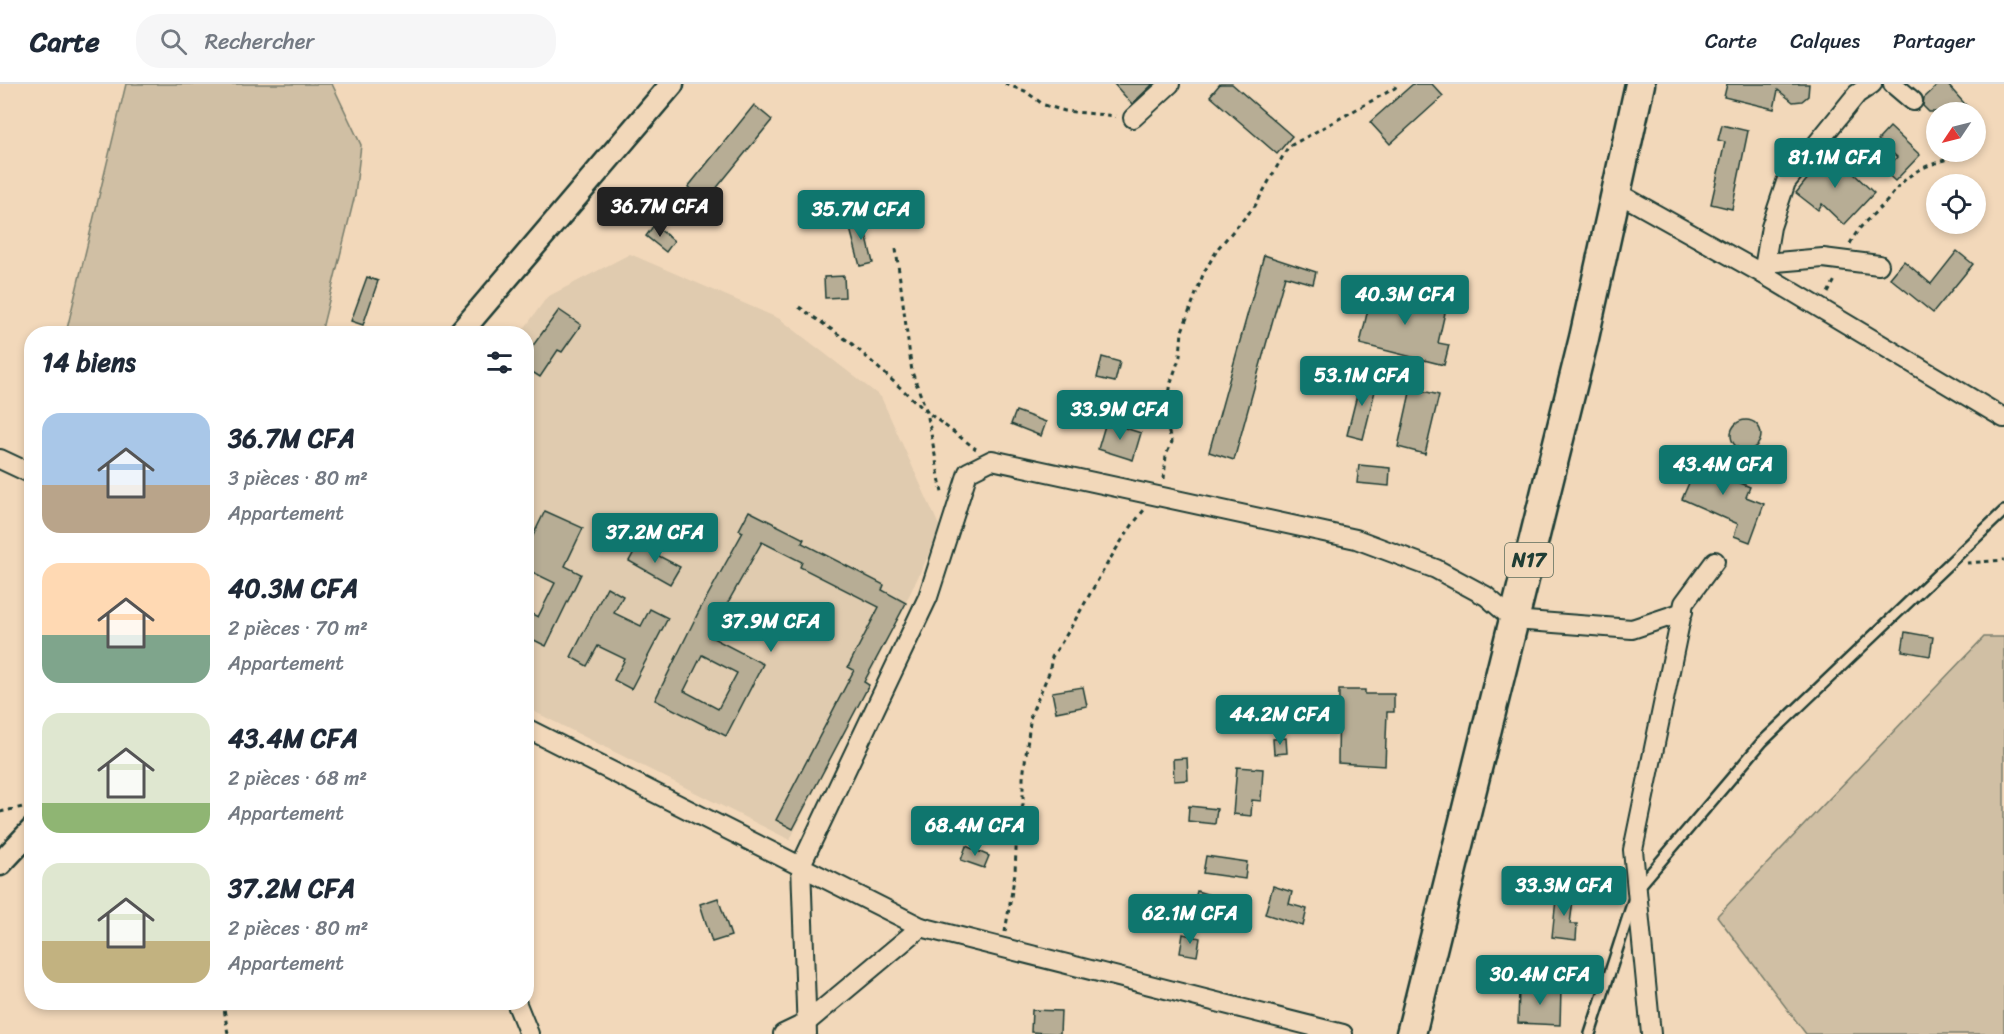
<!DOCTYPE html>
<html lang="fr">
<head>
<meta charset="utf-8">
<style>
  :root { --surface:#fff; --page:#f6f6f7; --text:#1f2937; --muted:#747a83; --line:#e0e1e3; --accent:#0f766e }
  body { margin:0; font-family:Sriracha,sans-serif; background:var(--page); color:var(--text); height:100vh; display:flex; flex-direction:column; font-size:22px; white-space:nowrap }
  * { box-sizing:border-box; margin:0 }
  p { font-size:20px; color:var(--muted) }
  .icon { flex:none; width:33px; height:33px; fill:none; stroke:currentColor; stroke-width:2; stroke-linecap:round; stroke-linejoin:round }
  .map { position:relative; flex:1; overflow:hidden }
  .panel { position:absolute; left:24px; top:242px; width:510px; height:684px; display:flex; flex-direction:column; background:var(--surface); border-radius:24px; box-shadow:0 3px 9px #0003 }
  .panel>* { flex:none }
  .needle { width:39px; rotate:235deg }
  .tools { position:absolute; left:1926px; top:18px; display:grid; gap:12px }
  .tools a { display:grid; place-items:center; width:60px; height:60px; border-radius:50%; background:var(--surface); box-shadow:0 3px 9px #0003; font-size:30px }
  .price { position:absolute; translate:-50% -51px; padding:0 14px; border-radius:6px; background:var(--accent); color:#fff; font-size:20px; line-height:39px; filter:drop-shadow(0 2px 3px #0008) }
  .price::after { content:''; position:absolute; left:50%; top:36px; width:18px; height:14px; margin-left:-9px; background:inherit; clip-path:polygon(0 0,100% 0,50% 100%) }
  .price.selected { background:#222; color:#fff }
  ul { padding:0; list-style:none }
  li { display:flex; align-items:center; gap:18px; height:150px; padding:0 18px }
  li span { display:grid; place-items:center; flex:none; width:168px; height:120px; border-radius:18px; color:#555 }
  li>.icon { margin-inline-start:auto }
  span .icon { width:72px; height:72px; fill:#fffc; stroke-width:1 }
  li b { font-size:26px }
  h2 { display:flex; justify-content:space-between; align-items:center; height:72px; padding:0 18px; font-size:26px }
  header { display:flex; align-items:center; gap:36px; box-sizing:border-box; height:84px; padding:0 30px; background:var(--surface); border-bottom:2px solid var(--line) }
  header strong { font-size:28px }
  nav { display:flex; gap:33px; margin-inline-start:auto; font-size:21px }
  .search { width:420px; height:54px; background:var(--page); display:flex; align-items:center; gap:15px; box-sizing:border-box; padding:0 21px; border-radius:24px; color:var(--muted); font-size:22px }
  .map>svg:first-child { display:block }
</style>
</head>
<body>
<header>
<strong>Carte</strong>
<div class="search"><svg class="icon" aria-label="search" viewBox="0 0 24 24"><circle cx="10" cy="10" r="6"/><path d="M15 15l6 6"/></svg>Rechercher</div>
<nav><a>Carte</a><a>Calques</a><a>Partager</a></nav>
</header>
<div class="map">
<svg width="2004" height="950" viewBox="0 0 2004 950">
  <rect width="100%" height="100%" fill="#f2d8ba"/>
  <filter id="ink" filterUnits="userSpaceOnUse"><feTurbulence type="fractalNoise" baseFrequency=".0167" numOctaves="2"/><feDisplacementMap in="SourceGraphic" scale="12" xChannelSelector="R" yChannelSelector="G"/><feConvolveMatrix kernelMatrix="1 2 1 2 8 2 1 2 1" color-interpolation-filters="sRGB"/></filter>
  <g filter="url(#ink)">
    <!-- built -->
    <path fill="#e0cbaf" d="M630,170l150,65 101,78 60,133 -151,310 -263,-132 -1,-375h-5l26,-36z"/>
    <!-- green -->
    <g fill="#d0bfa4" stroke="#787e6c" stroke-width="1.5">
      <path d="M126,0h206l29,61 -6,50 -34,138h-255z"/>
      <path d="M1984,553h20v397h-198l-89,-118z"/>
    </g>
    <!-- building -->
    <g fill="#b7ad95" stroke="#1f3d34" stroke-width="1.5" fill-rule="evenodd">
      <path d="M1114,0h39l-21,20z"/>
      <path d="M1220,0h12l60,52 -15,18 -67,-58z"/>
      <path d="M1413,0h19l11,12 -53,48 -20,-22z"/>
      <path d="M1727,0h82l-1,12 -6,5 -9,1 -15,-12 -4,19 -50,-12z"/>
      <path d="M1939,0h8l25,28h-43l-6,-6 1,-8z"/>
      <path d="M754,21l18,15 -66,81 -18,-14z"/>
      <path d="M1722,41l26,6 -16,78 -21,-5 14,-62 -7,-2z"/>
      <path d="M1890,43l30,28 -25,26 -11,-10 13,-14 -19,-17z"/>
      <path d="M1830,67l44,42 -30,32 -22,-21 -4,6 -22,-17z"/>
      <path d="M862,133l11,46 -13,3 -12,-45z"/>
      <path d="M654,141l20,16 -8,11 -20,-16z"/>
      <path d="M1957,167l16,13 -40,49 -43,-35 14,-17 27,23z"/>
      <path d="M1264,171l52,17 -3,12 -28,-8 -51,184 -25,-8z"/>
      <path d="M844,192l1,21 -20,1 -1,-21z"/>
      <path d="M367,193l11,4 -15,44 -12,-4z"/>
      <path d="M1373,203l74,17 -9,39 11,2 -5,20 -84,-21z"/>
      <path d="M559,226l22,15 -19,27 -4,-2 -18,27 -14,-9v-13z"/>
      <path d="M1102,273l18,5 -5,20 -18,-4z"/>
      <path d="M1362,291l16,4 -15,60 -16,-4z"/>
      <path d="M1411,304l28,7 -14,59 -27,-7z"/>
      <path d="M1016,327l30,11 -5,14 -30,-12z"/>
      <circle cx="1746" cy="351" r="15"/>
      <path d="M1106,338l35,11 -8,27 -35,-11z"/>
      <path d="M1702,369l27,12 -5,11 26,11 -4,10 18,7 -14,38 -16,-6 4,-12 -56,-25z"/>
      <path d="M1359,381l31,3 -1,18 -32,-3z"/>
      <path d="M545,427l38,17 -18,38 16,8 -35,72 -20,-10v-25l12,6 17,-34 -29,-14v-19z"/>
      <path d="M749,427l55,28 -2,4 82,42 -2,5 24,13 -42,79 5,3 -76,144 -17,-9 78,-150 -6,-3 31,-60 -79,-40 2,-5 -40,-20 -53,94 54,28 -37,72 -71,-36 43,-87 45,-81 -4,-2zM702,571l35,18 -19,36 -34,-18z"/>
      <path d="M638,461l42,22 -10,17 -41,-23z"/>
      <path d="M607,503l16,9 -9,17 27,13 9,-17 18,9 -37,71 -17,-9 11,-21 -27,-13 -11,20 -16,-9z"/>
      <path d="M1905,548l28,5 -3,19 -28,-5z"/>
      <path d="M1083,603l4,19 -31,6 -4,-20z"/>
      <path d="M1339,606h26v4h29v18h-7l-2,54 -47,-3z"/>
      <path d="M1286,654l1,15 -13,1 -1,-15z"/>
      <path d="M1187,674l1,22 -14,1 -1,-22z"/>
      <path d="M1237,683l26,2 -2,32 -9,-1 -1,16 -18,-2z"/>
      <path d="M1189,722l28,3 -2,15 -27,-3z"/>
      <path d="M966,762l23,10 -5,12 -23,-8z"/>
      <path d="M1206,772l41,6 -2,17 -42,-6z"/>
      <path d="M1273,802l19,6 -3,12 18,5 -4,17 -38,-12z"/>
      <path d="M1557,806l17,2 -4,32h7l-1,16 -24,-3z"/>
      <path d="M1197,807l39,12 -5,15 -38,-12z"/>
      <path d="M718,814l13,38 -19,6 -12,-38z"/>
      <path d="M1183,850l17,4 -3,18 -17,-3z"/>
      <path d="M1567,882l17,1 -1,14 -17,-2z"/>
      <path d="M1519,904l42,1 -1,36 -42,-2z"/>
      <path d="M1032,926l29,1 -1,23 -29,-2z"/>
    </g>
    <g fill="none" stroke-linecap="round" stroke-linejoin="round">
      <defs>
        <g id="service">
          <path d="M1638,804l124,-146 242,-231"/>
          <path d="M1590,950l43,-133"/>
        </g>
        <g id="minor">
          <path d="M1893,0l20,17"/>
          <path d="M1133,34l37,-34"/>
          <path d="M1616,108l147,82 241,144"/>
          <path d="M1765,179l58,-5 56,7"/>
          <path d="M1763,190l8,-47 15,-45 71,-88 15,-10"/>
          <path d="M0,375l32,15"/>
          <path d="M526,644l395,199 422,107"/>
          <path d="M516,918l13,32"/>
          <path d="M783,950l23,-11 115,-96"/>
          <path d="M807,950l-6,-169 127,-268 40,-125 24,-12 364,79 80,30 50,27 28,24 118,9 51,-17"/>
          <path d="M1651,950l-18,-184 51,-247 31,-42"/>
        </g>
        <g id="tertiary">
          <path d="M460,249l212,-249"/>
          <path d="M0,780l32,-34"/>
        </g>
        <path id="primary" d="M1411,950l173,-696 56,-254"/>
      </defs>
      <!-- service casing -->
      <use href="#service" stroke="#1f3d34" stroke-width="14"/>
      <!-- minor casing -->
      <use href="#minor" stroke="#1f3d34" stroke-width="22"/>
      <!-- tertiary casing -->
      <use href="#tertiary" stroke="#1f3d34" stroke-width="27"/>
      <!-- primary casing -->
      <use href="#primary" stroke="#1f3d34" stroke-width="33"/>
      <!-- path -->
      <g stroke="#1f3d34" stroke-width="3" stroke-dasharray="4.5 4.5" stroke-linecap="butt">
        <path d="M1005,0l20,7 19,14 21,6 51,5"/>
        <path d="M1850,160c10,-21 22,-27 37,-43 10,-12 16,-22 30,-30 14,-8 28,-9 43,-19"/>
        <path d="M896,165l16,123 15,40 49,37"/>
        <path d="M1828,209l8,-15"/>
        <path d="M799,223l52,36 76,69 15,81"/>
        <path d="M1164,395l2,-24 6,-13 -5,-15v-19l4,-26 9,-26 2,-25 22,-59 15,-25 36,-41 33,-59 107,-59 2,-4"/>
        <path d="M1967,479l37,-3"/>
        <path d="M0,728l32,-7"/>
        <path d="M1005,848l10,-59 2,-46 6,-23v-26l8,-64 18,-41 3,-16c33,-48 55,-102 92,-147"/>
        <path d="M223,918l5,32"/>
      </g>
      <!-- service -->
      <use href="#service" stroke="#f2d8ba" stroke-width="9"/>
      <!-- minor -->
      <use href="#minor" stroke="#f2d8ba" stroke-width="18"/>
      <!-- tertiary -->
      <use href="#tertiary" stroke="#f2d8ba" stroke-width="22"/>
      <!-- primary -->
      <use href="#primary" stroke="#f2d8ba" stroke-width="28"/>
    </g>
  </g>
  <g text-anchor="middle" stroke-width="6" stroke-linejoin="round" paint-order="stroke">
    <!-- shield labels -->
    <rect fill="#f2d8ba" stroke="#5e6c5c" stroke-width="1.5" x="1505" y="459" width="48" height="34" rx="4.5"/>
    <g font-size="20" font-weight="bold" fill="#1f3d34">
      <text x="1529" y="483">N17</text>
    </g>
  </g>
</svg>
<div class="tools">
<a><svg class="needle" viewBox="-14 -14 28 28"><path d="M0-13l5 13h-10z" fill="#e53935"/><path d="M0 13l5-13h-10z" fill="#747a83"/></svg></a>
<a><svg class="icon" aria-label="locate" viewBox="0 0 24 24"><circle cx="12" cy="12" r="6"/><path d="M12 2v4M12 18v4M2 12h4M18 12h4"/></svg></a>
</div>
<b class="price" style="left:1835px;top:105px">81.1M CFA</b>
<b class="price selected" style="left:660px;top:154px">36.7M CFA</b>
<b class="price" style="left:861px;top:157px">35.7M CFA</b>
<b class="price" style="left:1405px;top:242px">40.3M CFA</b>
<b class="price" style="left:1362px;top:323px">53.1M CFA</b>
<b class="price" style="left:1120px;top:357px">33.9M CFA</b>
<b class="price" style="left:1723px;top:412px">43.4M CFA</b>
<b class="price" style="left:655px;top:480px">37.2M CFA</b>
<b class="price" style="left:771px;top:569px">37.9M CFA</b>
<b class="price" style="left:1280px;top:662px">44.2M CFA</b>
<b class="price" style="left:975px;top:773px">68.4M CFA</b>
<b class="price" style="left:1564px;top:833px">33.3M CFA</b>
<b class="price" style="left:1190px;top:861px">62.1M CFA</b>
<b class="price" style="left:1540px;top:922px">30.4M CFA</b>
<section class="panel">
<h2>14 biens<svg class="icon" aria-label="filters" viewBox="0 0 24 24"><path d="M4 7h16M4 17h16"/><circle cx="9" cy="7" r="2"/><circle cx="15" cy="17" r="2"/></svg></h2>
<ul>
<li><span style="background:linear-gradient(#a9c7e8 60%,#b9a48a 0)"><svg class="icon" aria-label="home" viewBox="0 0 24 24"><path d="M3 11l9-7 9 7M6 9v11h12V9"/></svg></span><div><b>36.7M CFA</b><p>3 pièces · 80 m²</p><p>Appartement</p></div></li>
<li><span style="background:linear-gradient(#ffd9b3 60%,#7fa58c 0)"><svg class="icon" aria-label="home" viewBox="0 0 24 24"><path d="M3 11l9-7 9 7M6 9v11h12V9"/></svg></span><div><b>40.3M CFA</b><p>2 pièces · 70 m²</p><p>Appartement</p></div></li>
<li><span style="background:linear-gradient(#dfe7d0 75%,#8fb573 0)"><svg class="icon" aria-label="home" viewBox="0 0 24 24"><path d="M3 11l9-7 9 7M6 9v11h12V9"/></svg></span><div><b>43.4M CFA</b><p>2 pièces · 68 m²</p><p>Appartement</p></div></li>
<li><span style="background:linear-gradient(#dfe7d0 65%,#c2b280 0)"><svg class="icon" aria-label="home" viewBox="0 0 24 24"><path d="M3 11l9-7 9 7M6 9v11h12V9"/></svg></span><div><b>37.2M CFA</b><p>2 pièces · 80 m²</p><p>Appartement</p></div></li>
</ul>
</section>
</div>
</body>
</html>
